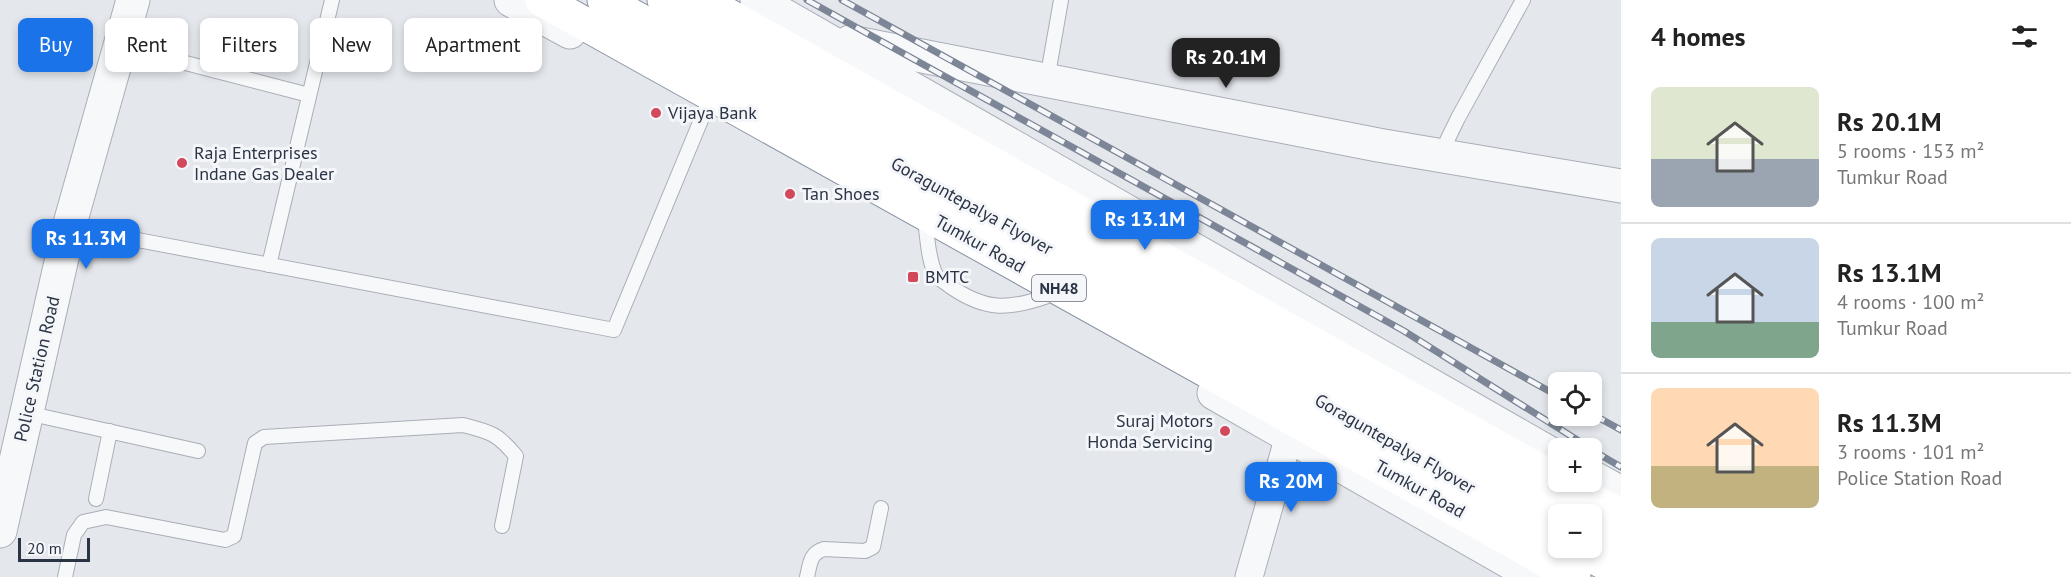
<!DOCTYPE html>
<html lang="en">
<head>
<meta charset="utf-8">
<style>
  :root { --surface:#fff; --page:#f2f2f2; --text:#222; --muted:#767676; --line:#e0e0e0; --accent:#1a73e8 }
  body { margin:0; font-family:"PT Sans",sans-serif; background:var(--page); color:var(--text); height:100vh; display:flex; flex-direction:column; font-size:22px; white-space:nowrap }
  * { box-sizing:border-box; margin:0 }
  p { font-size:20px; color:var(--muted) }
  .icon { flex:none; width:33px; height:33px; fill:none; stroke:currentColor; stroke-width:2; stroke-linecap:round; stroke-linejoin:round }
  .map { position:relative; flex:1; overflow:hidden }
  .sheet { display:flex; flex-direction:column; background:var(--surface); width:450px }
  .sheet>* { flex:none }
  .hud { position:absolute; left:18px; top:18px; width:570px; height:54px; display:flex; gap:12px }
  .controls { position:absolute; left:1548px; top:372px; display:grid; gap:12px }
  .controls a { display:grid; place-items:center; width:54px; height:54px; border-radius:9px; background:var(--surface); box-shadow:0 3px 9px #0003; font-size:30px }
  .scale { position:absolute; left:18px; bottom:15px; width:72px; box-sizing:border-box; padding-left:6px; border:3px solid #2b3445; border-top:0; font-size:16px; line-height:21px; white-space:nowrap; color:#2b3445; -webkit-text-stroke:4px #f4f6f9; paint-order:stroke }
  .price { position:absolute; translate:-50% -51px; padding:0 14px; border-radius:12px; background:var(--accent); color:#fff; font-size:20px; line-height:39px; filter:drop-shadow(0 2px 3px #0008) }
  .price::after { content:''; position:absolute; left:50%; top:36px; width:18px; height:14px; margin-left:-9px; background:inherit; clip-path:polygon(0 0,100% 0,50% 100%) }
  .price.selected { background:#222; color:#fff }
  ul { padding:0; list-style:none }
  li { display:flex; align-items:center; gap:18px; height:150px; padding:0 30px }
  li+li { border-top:2px solid var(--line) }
  li span { display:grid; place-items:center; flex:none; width:168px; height:120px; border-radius:9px; color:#555 }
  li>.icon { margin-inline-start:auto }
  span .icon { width:72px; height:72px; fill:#fffc; stroke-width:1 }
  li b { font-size:26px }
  h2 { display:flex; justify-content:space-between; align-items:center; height:72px; padding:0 30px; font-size:26px }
  .chip { padding:0 21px; border-radius:9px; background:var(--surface); box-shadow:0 3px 9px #0003; font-size:21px; line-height:54px }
  .chip.selected { background:var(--accent); color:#fff }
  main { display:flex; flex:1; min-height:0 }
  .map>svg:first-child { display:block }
</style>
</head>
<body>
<main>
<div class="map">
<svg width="1621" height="577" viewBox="0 0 1621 577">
  <rect width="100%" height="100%" fill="#e4e7ec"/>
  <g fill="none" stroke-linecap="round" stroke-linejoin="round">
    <defs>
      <g id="service">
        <path d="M120,46l189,49"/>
        <path d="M1047,80l14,-80"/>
        <path d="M1440,155l18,-37 65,-118"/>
        <path d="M69,227l545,103 92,-222"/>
        <path d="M926,229c2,15 3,33 10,46 3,5 11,8 15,12 34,23 56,23 94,10"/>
        <path d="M269,265l63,-265"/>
        <path d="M27,413l171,38"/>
        <path d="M96,499l14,-68"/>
        <path d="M65,577l9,-42 9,-13 23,-5 119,23 9,-4 21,-93 9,-6 199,-12c28,7 35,9 53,31l-14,70"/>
        <path d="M807,577c3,-13 3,-24 17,-28l41,2 8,-4 8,-39"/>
      </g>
      <path id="minor" d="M1249,577l40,-141"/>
      <g id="tertiary">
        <path d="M511,0l59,32"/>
        <path d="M757,0l801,458"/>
        <path d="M850,42l528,103 243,41"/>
        <path d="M1214,393l322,184"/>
        <path d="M1592,477l29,16"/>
        <path d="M0,531l69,-304 64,-227"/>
      </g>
      <g id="trunk">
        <path d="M542,0l970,541 62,36"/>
        <path d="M701,0l857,481"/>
        <path d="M1560,482l61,34"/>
      </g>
      <g id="motorway">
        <path d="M604,0l954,537"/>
        <path d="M664,0l911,514"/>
        <path d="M1592,524l29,17"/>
        <path d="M1577,548l44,24"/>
      </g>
    </defs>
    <!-- service casing -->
    <use href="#service" stroke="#a9aeb7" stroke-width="16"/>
    <!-- minor casing -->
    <use href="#minor" stroke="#a9aeb7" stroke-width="29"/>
    <!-- tertiary casing -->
    <use href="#tertiary" stroke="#a9aeb7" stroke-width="35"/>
    <!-- trunk casing -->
    <use href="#trunk" stroke="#8b94a3" stroke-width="35"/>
    <!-- motorway casing -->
    <use href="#motorway" stroke="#8b94a3" stroke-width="35"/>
    <!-- service -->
    <use href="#service" stroke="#f7f8fa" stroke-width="14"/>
    <!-- minor -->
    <use href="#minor" stroke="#f7f8fa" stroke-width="27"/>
    <!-- tertiary -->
    <use href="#tertiary" stroke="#f7f8fa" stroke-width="33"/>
    <!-- trunk -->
    <use href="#trunk" stroke="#fff" stroke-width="33"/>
    <!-- motorway -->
    <use href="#motorway" stroke="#fff" stroke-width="33"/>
    <defs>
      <g id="rail">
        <path d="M807,0l597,331 186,117"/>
        <path d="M842,0l716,396"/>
        <path d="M1592,414l29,16"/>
        <path d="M1592,450l29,17"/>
      </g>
    </defs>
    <!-- rail casing -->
    <use href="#rail" stroke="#7d8696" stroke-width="7"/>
    <!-- rail -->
    <use href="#rail" stroke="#f4f6f9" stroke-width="4.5" stroke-dasharray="14" stroke-linecap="butt"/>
  </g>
  <!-- markers -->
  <g fill="#d1495b" stroke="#f4f6f9" stroke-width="2">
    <circle cx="656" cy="113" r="6"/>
    <circle cx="182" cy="163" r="6"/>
    <circle cx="790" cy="194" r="6"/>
    <rect x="907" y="271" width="12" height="12" rx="3"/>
    <circle cx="1225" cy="431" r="6"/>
  </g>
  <g text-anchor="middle" stroke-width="6" stroke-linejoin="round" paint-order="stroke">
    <!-- shield labels -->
    <rect fill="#f4f6f9" stroke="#676e7b" stroke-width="1.5" x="1032" y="275" width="54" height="26" rx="4.5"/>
    <g font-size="16" font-weight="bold" fill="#2b3445">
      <text x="1059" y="294">NH48</text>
    </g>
    <!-- poi labels -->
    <g font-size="18" fill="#2b3445" stroke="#f4f6f9" text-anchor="start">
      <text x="668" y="119">Vijaya Bank</text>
      <text x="194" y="159">Raja Enterprises<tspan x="194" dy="21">Indane Gas Dealer</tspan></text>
      <text x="802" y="200">Tan Shoes</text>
      <text x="925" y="283">BMTC</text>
      <text x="1213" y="427" text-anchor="end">Suraj Motors<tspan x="1213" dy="21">Honda Servicing</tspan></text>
    </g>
    <!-- street labels -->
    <g font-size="18" fill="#2b3445" stroke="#f4f6f9">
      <text transform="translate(972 206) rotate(29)" y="6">Goraguntepalya Flyover</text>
      <text transform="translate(980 244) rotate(29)" y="6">Tumkur Road</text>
      <text transform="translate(37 369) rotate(-77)" y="6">Police Station Road</text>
      <text transform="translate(1395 444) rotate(30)" y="6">Goraguntepalya Flyover</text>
      <text transform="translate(1420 489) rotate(29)" y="6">Tumkur Road</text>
    </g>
  </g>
</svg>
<div class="controls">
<a><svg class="icon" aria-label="locate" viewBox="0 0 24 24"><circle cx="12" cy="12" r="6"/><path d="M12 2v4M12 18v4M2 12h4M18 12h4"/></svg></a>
<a>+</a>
<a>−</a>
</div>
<div class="scale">20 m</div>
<b class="price selected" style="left:1226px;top:89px">Rs 20.1M</b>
<b class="price" style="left:1145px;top:251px">Rs 13.1M</b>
<b class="price" style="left:86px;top:270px">Rs 11.3M</b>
<b class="price" style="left:1291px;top:513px">Rs 20M</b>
<div class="hud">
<a class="chip selected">Buy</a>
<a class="chip">Rent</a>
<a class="chip">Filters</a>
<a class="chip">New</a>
<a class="chip">Apartment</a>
</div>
</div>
<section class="sheet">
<h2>4 homes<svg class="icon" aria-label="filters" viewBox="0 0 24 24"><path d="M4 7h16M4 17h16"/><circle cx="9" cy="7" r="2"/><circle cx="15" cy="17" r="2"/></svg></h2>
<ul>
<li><span style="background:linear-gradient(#dfe7d0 60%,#9aa5b1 0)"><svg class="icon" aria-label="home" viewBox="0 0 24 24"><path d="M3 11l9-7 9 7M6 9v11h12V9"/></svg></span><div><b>Rs 20.1M</b><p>5 rooms · 153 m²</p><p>Tumkur Road</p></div></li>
<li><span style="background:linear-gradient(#c9d6e8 70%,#7fa58c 0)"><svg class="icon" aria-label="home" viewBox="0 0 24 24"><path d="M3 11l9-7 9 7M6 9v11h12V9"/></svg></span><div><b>Rs 13.1M</b><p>4 rooms · 100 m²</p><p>Tumkur Road</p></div></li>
<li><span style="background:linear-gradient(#ffd9b3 65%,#c2b280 0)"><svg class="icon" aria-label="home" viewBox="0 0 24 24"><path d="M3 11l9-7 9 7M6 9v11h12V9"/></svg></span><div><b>Rs 11.3M</b><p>3 rooms · 101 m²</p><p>Police Station Road</p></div></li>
</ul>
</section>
</main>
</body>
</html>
